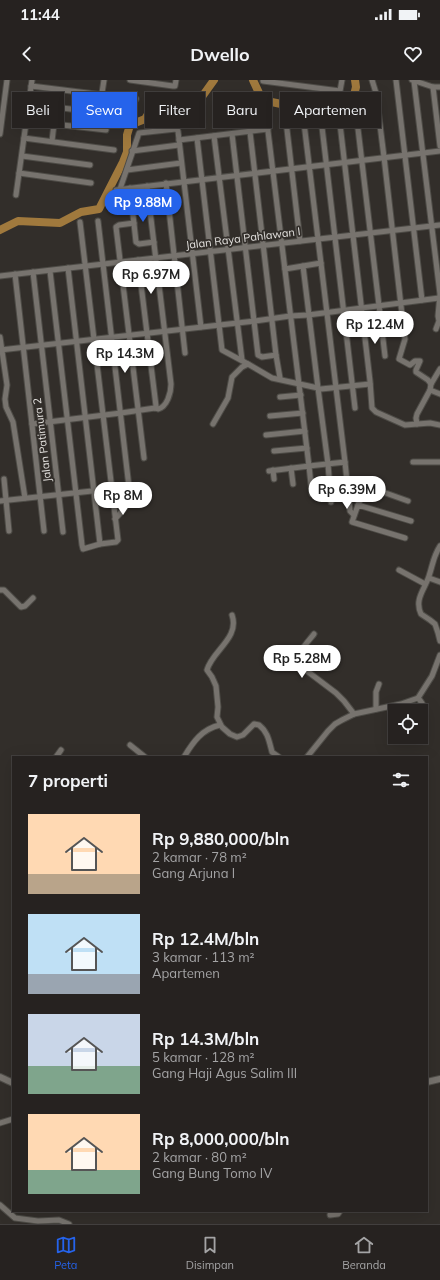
<!DOCTYPE html>
<html lang="id">
<head>
<meta charset="utf-8">
<style>
  :root { --surface:#262220; --page:#2e2a29; --text:#f1f3f6; --muted:#a4a4a5; --line:#423f3e; --accent:#2563eb }
  body { margin:0; font-family:Mulish,sans-serif; background:var(--page); color:var(--text); height:100vh; display:flex; flex-direction:column; font-size:15px; white-space:nowrap }
  * { box-sizing:border-box; margin:0 }
  p { font-size:13px; color:var(--muted) }
  .icon { flex:none; width:22px; height:22px; fill:none; stroke:currentColor; stroke-width:2; stroke-linecap:round; stroke-linejoin:round }
  .map { position:relative; flex:1; overflow:hidden }
  .details { position:absolute; left:12px; top:676px; width:416px; height:456px; display:flex; flex-direction:column; background:var(--surface); border-radius:0px; box-shadow:0 4px 16px #0002,0 0 0 1px var(--line) }
  .details>* { flex:none }
  .guide { position:absolute; left:12px; top:12px; width:416px; height:36px; display:flex; gap:8px }
  .buttons { position:absolute; left:388px; top:624px; display:grid; gap:8px }
  .buttons a { display:grid; place-items:center; width:40px; height:40px; border-radius:0px; background:var(--surface); box-shadow:0 4px 16px #0002,0 0 0 1px var(--line); font-size:20px }
  .price { position:absolute; translate:-50% -34px; padding:0 9px; border-radius:14px; background:#fff; color:#222; font-size:13px; line-height:26px; filter:drop-shadow(0 1px 2px #0008) }
  .price::after { content:''; position:absolute; left:50%; top:24px; width:12px; height:9px; margin-left:-6px; background:inherit; clip-path:polygon(0 0,100% 0,50% 100%) }
  .price.active { background:var(--accent); color:#fff }
  ul { padding:0; list-style:none }
  li { display:flex; align-items:center; gap:12px; height:100px; padding:0 16px }
  li span { display:grid; place-items:center; flex:none; width:112px; height:80px; border-radius:0px; color:#555 }
  li>.icon { margin-inline-start:auto }
  span .icon { width:48px; height:48px; fill:#fffc; stroke-width:1 }
  li b { font-size:17px }
  h2 { display:flex; justify-content:space-between; align-items:center; height:48px; padding:0 16px; font-size:17px }
  .pill { padding:0 14px; border-radius:0px; background:var(--surface); box-shadow:0 4px 16px #0002,0 0 0 1px var(--line); font-size:14px; line-height:36px }
  .pill.active { background:var(--accent); color:#fff }
  .status { display:flex; justify-content:space-between; align-items:center; height:28px; padding:0 20px; background:var(--surface); direction:ltr }
  .status svg { height:11px; fill:currentColor }
  header { display:flex; justify-content:space-between; align-items:center; height:52px; padding:0 16px; background:var(--surface); font-size:18px; font-weight:700 }
  .tabs { display:flex; justify-content:space-around; align-items:center; height:56px; border-top:1px solid var(--line); background:var(--surface); font-size:11px; color:var(--muted) }
  .tabs a { display:grid; justify-items:center; gap:2px }
  .tabs .active { color:var(--accent) }
  .map>svg:first-child { display:block }
</style>
</head>
<body>
<div class="status"><b>11:44</b><svg viewBox="0 0 49 12"><path d="M0 12V9h3v3zM5 12V6h3v6zM10 12V3h3v9zM15 12V0h3v12zM26 1h20v11H26zM47 4h2v5h-2z"/></svg></div>
<header><svg class="icon" aria-label="back" viewBox="0 0 24 24"><path d="M15 5l-7 7 7 7"/></svg>Dwello<svg class="icon" aria-label="heart" viewBox="0 0 24 24"><path d="M12 20l-8-8c-3-5 5-10 8-4 3-6 11-1 8 4z"/></svg></header>
<div class="map">
<svg width="440" height="1144" viewBox="0 0 440 1144">
  <rect width="100%" height="100%" fill="#322e2a"/>
  <g fill="none" stroke-linecap="round" stroke-linejoin="round">
    <!-- river -->
    <g stroke="#a0793d" stroke-width="8">
      <path d="M253,0l6,13 8,8 14,3 12,6h17l25,4 5,-2 5,-10 9,-7 2,-8 -1,-7"/>
      <path d="M0,150l18,-9 42,2 21,-11 18,-3 24,-47 4,-10v-17l3,-10 15,-6 3,-5 7,-3 11,1 26,-6 7,-5 15,-21"/>
    </g>
    <defs>
      <g id="minor">
        <path d="M130,0l43,6h2l1,-6"/>
        <path d="M372,0l4,13 8,64 20,175 1,7 -6,20 11,6 5,-4h5l-4,9v2l12,8 3,4 -1,6 -13,24 -1,4 1,6"/>
        <path d="M396,0l26,220"/>
        <path d="M412,0l21,7h7"/>
        <path d="M263,1l77,10 2,-11"/>
        <path d="M414,1l26,213 -2,22 1,5 -3,8"/>
        <path d="M31,6l105,13"/>
        <path d="M433,7l7,59"/>
        <path d="M28,24l85,10"/>
        <path d="M99,32l5,-32"/>
        <path d="M356,32l29,244"/>
        <path d="M266,35l43,351 36,-4 5,49 4,4"/>
        <path d="M286,41l14,120"/>
        <path d="M304,43l41,339"/>
        <path d="M54,44l52,6"/>
        <path d="M340,44l30,257 2,27 4,4 29,13 25,-2 10,2"/>
        <path d="M322,47l33,281"/>
        <path d="M250,52l26,223 4,23"/>
        <path d="M0,54l7,-54"/>
        <path d="M232,54l26,221 4,2 14,-2"/>
        <path d="M214,56l28,224"/>
        <path d="M24,58l90,12"/>
        <path d="M197,58l25,212 26,14"/>
        <path d="M179,60l89,-11"/>
        <path d="M52,61l4,-34"/>
        <path d="M132,71l47,-6"/>
        <path d="M22,76l68,9"/>
        <path d="M127,90l54,-7"/>
        <path d="M19,93l72,10"/>
        <path d="M166,103l19,170"/>
        <path d="M130,108l6,54 3,2 15,-2"/>
        <path d="M120,109l19,-56 37,-4 2,2 23,196"/>
        <path d="M116,110l324,-39"/>
        <path d="M16,115l16,-115"/>
        <path d="M116,128l16,-2"/>
        <path d="M134,143l-15,2 -3,2 28,231"/>
        <path d="M138,180l18,146 -1,2"/>
        <path d="M303,186l15,122 3,1 49,-5"/>
        <path d="M68,188l32,276"/>
        <path d="M285,189l36,-6"/>
        <path d="M50,191l32,274 1,4 17,-5 16,-2 2,-2 -38,-318"/>
        <path d="M33,192l30,260"/>
        <path d="M15,194l29,257"/>
        <path d="M0,196l440,-51"/>
        <path d="M0,257l7,48 -2,14 1,8 7,15 12,76"/>
        <path d="M0,270l255,-29 35,-5 18,-1 131,-17"/>
        <path d="M431,304l9,-15"/>
        <path d="M430,310l10,4"/>
        <path d="M280,317l21,-2"/>
        <path d="M270,336l33,-3"/>
        <path d="M32,344l89,-11 34,-5 3,1c9,-2 13,-16 13,-25l-24,-198"/>
        <path d="M213,344l15,-26 4,-21 10,-10 6,-3 24,14 46,10 10,76 3,38"/>
        <path d="M266,355l39,-4"/>
        <path d="M274,371l33,-3"/>
        <path d="M413,382h27"/>
        <path d="M291,388l2,16"/>
        <path d="M273,390l1,9"/>
        <path d="M269,391l40,-5 3,28"/>
        <path d="M4,399l5,52"/>
        <path d="M347,399l19,7 -8,19"/>
        <path d="M366,406l42,15"/>
        <path d="M0,421l129,-14 -31,-266"/>
        <path d="M115,439l9,-10 6,-13 8,-6"/>
        <path d="M405,458l-53,-16 6,-17 53,16"/>
        <path d="M440,466c-7,11 -7,18 -11,30 -4,13 -15,23 -8,38l9,6 5,4 3,9 2,8"/>
        <path d="M399,490l26,14"/>
        <path d="M429,498l11,4"/>
        <path d="M0,510h4l17,17 4,-1 8,-8"/>
        <path d="M232,535c8,23 -20,36 -25,55l5,7 4,9 2,21 -1,10 5,10 8,7 7,3 6,-2 11,-11 5,1c9,7 10,16 13,27l7,5"/>
        <path d="M314,554c-7,9 -18,19 -15,31l37,28 8,8 10,13"/>
        <path d="M418,618c7,7 8,15 6,24"/>
        <path d="M376,629v-17l3,-8"/>
        <path d="M130,665l15,12"/>
        <path d="M56,677l5,-7"/>
        <path d="M184,677c9,-15 18,-28 36,-32"/>
        <path d="M307,677l21,-26 7,-7 7,-4 12,-6 47,-10 17,-6 14,-22 8,-21"/>
        <path d="M0,1043l13,-4"/>
        <path d="M0,1125l15,13 23,3 21,-1 10,4"/>
        <path d="M330,1135l8,-1 2,-3"/>
      </g>
      <g id="tertiary">
        <path d="M0,997l13,6"/>
        <path d="M427,1002l13,-3"/>
      </g>
    </defs>
    <!-- minor casing -->
    <use href="#minor" stroke="#4e4c47" stroke-width="7"/>
    <!-- tertiary casing -->
    <use href="#tertiary" stroke="#4e4c47" stroke-width="8"/>
    <!-- minor -->
    <use href="#minor" stroke="#77736e" stroke-width="5"/>
    <!-- tertiary -->
    <use href="#tertiary" stroke="#77736e" stroke-width="6"/>
  </g>
  <g text-anchor="middle" stroke-width="3.5" stroke-linejoin="round" paint-order="stroke">
    <!-- street labels -->
    <g font-size="11" fill="#e3e1de" stroke="#322e2a">
      <text transform="translate(243 158) rotate(-7)" y="4">Jalan Raya Pahlawan I</text>
      <text transform="translate(42 360) rotate(-97)" y="4">Jalan Patimura 2</text>
    </g>
  </g>
</svg>
<div class="buttons">
<a><svg class="icon" aria-label="locate" viewBox="0 0 24 24"><circle cx="12" cy="12" r="6"/><path d="M12 2v4M12 18v4M2 12h4M18 12h4"/></svg></a>
</div>
<b class="price active" style="left:143px;top:143px">Rp 9.88M</b>
<b class="price" style="left:151px;top:215px">Rp 6.97M</b>
<b class="price" style="left:375px;top:265px">Rp 12.4M</b>
<b class="price" style="left:125px;top:294px">Rp 14.3M</b>
<b class="price" style="left:347px;top:430px">Rp 6.39M</b>
<b class="price" style="left:123px;top:436px">Rp 8M</b>
<b class="price" style="left:302px;top:599px">Rp 5.28M</b>
<div class="guide">
<a class="pill">Beli</a>
<a class="pill active">Sewa</a>
<a class="pill">Filter</a>
<a class="pill">Baru</a>
<a class="pill">Apartemen</a>
</div>
<section class="details">
<h2>7 properti<svg class="icon" aria-label="filters" viewBox="0 0 24 24"><path d="M4 7h16M4 17h16"/><circle cx="9" cy="7" r="2"/><circle cx="15" cy="17" r="2"/></svg></h2>
<ul>
<li><span style="background:linear-gradient(#ffd9b3 75%,#b9a48a 0)"><svg class="icon" aria-label="home" viewBox="0 0 24 24"><path d="M3 11l9-7 9 7M6 9v11h12V9"/></svg></span><div><b>Rp 9,880,000/bln</b><p>2 kamar · 78 m²</p><p>Gang Arjuna I</p></div></li>
<li><span style="background:linear-gradient(#bfe0f5 75%,#9aa5b1 0)"><svg class="icon" aria-label="home" viewBox="0 0 24 24"><path d="M3 11l9-7 9 7M6 9v11h12V9"/></svg></span><div><b>Rp 12.4M/bln</b><p>3 kamar · 113 m²</p><p>Apartemen</p></div></li>
<li><span style="background:linear-gradient(#c9d6e8 65%,#7fa58c 0)"><svg class="icon" aria-label="home" viewBox="0 0 24 24"><path d="M3 11l9-7 9 7M6 9v11h12V9"/></svg></span><div><b>Rp 14.3M/bln</b><p>5 kamar · 128 m²</p><p>Gang Haji Agus Salim III</p></div></li>
<li><span style="background:linear-gradient(#ffd9b3 70%,#7fa58c 0)"><svg class="icon" aria-label="home" viewBox="0 0 24 24"><path d="M3 11l9-7 9 7M6 9v11h12V9"/></svg></span><div><b>Rp 8,000,000/bln</b><p>2 kamar · 80 m²</p><p>Gang Bung Tomo IV</p></div></li>
</ul>
</section>
</div>
<nav class="tabs">
<a class="active"><svg class="icon" aria-label="map" viewBox="0 0 24 24"><path d="M3 6l6-2 6 2 6-2v14l-6 2-6-2-6 2zM9 4v14M15 6v14"/></svg>Peta</a>
<a><svg class="icon" aria-label="saved" viewBox="0 0 24 24"><path d="M7 4h10v16l-5-4-5 4z"/></svg>Disimpan</a>
<a><svg class="icon" aria-label="home" viewBox="0 0 24 24"><path d="M3 11l9-7 9 7M6 9v11h12V9"/></svg>Beranda</a>
</nav>
</body>
</html>
